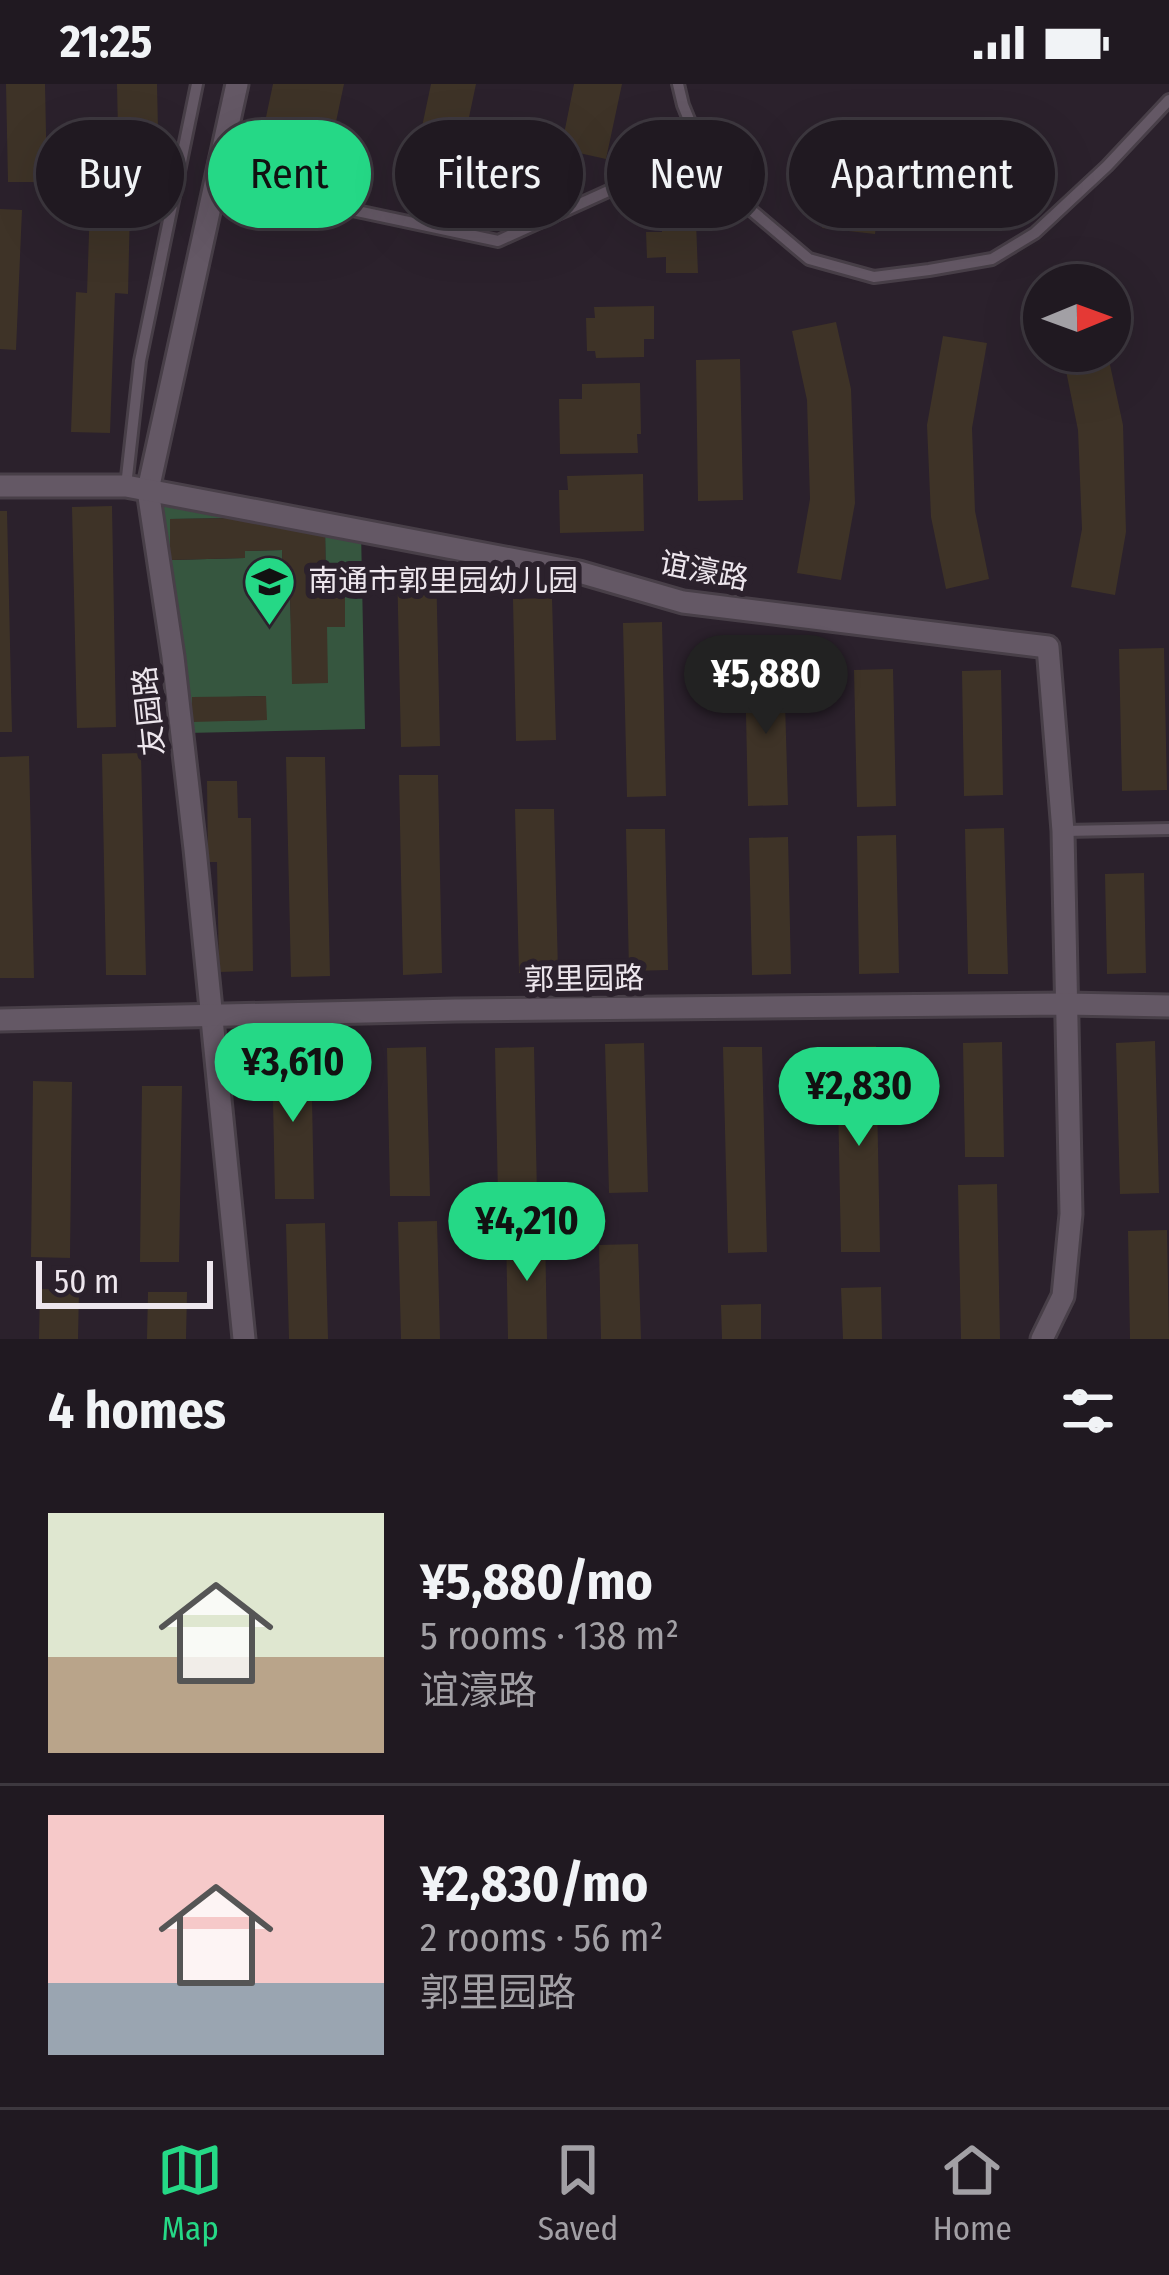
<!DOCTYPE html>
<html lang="en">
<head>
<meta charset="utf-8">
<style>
  :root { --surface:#201921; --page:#2d262e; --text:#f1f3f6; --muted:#a2a0a5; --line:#3d383f; --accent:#25d886 }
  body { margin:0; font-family:"Fira Sans Condensed","Noto Sans SC",sans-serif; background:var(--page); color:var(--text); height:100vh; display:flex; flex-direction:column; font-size:45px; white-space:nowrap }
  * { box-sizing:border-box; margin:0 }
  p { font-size:39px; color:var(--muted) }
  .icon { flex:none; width:66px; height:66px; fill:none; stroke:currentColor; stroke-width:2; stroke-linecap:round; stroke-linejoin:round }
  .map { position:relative; height:1255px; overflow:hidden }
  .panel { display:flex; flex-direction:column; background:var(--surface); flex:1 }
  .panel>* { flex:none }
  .top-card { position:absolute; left:36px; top:36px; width:1098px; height:108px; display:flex; gap:24px }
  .needle { width:78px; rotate:89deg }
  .buttons { position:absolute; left:1023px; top:180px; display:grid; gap:24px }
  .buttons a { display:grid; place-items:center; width:108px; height:108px; border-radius:50%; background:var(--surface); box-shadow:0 12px 48px #0002,0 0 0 3px var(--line); font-size:60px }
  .scale { position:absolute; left:36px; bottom:30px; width:177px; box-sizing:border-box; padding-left:12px; border:6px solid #ede6ed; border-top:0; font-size:33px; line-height:42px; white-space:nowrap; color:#ede6ed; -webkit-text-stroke:9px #2b212c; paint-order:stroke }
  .price { position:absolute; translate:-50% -102px; padding:0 27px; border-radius:42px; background:var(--accent); color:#111; font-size:39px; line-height:78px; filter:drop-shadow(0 3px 6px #0008) }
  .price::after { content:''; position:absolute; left:50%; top:72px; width:36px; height:27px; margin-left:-18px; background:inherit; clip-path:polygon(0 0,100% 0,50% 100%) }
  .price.selected { background:#222; color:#fff }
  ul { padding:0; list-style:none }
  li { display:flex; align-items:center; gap:36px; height:300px; padding:0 48px }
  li+li { border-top:3px solid var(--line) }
  li span { display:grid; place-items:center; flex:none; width:336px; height:240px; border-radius:0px; color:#555 }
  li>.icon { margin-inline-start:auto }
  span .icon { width:144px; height:144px; fill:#fffc; stroke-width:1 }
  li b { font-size:51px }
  h2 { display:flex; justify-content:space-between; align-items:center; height:144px; padding:0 48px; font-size:51px }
  .chip { padding:0 42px; border-radius:54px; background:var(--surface); box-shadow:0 12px 48px #0002,0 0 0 3px var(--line); font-size:42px; line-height:108px }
  .chip.selected { background:var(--accent); color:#111 }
  .status { display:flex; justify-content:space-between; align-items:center; height:84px; padding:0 60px; background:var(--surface); direction:ltr }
  .status svg { height:33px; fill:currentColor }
  .menu { display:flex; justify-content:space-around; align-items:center; height:168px; border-top:3px solid var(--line); background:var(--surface); font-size:33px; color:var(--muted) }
  .menu a { display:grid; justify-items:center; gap:6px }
  .menu .selected { color:var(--accent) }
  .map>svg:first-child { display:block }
</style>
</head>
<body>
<div class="status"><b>21:25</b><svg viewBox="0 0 49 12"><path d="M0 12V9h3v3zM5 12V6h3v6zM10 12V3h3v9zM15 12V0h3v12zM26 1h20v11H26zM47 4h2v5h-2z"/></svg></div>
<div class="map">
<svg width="1169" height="1255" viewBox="0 0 1169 1255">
  <rect width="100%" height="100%" fill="#2b212c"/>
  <!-- green -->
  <path fill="#36563f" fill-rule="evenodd" d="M160,403l201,44 4,198 -179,4zM244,434l1,3 80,7 1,67h19v31l-18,1 -34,57 -3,-89 -7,-1 -1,-44 -37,1 -1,7 -73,2 -1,-41zM266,612v24l-74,1v-23z"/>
  <!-- building -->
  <g fill="#3e3327">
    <path d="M6,0h39l2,98h-39z"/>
    <path d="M117,0h40l2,93 -40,1z"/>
    <path d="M273,0h71l-18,85 -68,-14z"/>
    <path d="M431,0h45l-22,105 -43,-10z"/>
    <path d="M574,0h48l-16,75 -45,-10z"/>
    <path d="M987,69l21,56 -51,19 -16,-45 9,-3 -4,-12z"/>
    <path d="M843,94l38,5 -6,51 -53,-6 1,-10 -9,-1 4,-30 23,3z"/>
    <path d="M90,120l40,2 -2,88 -13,-1 -5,140 -39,-1 5,-140 11,1z"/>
    <path d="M0,125l22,1 -6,140 -16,-1z"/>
    <path d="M662,138h34l2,51h-32v-16l-19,1 -1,-26h16z"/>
    <path d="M654,222v33h-10v18l-48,1 -1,-7h-8l-1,-33h9l-1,-11z"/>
    <path d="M836,238l15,67 4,114 -14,77 -44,-7 13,-74 -3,-99 -15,-69z"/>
    <path d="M943,252l44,7 -15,85 3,83 14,68 -43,10 -15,-72 -4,-92z"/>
    <path d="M1062,267h45l16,74 3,107 -11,63 -44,-8 11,-58 -4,-99z"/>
    <path d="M740,275l3,141 -45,1 -2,-141z"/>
    <path d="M640,299l1,51h-4l1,19 -78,1 -1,-55h23v-15z"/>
    <path d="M643,390l1,57 -84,2 -1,-43h9l-1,-14z"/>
    <path d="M112,422l4,221 -39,1 -5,-221z"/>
    <path d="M0,427h7l5,221h-12z"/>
    <path d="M245,434v3l45,-1 35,8 1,67 19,-1v33h-18l1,56 -36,1 -2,-89h-7l-1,-45 -37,1v7l-75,2v-41z"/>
    <path d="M397,480h39l4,182 -39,1z"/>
    <path d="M552,514l4,142 -40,1 -3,-142z"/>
    <path d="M662,538l4,174 -39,1 -4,-174z"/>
    <path d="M1164,564l3,142 -45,1 -3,-142z"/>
    <path d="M784,583l4,138 -40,1 -3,-138z"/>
    <path d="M893,585l3,137 -39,1 -3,-137z"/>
    <path d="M1001,586l2,125 -39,1 -2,-125z"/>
    <path d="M266,612l1,24 -75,2v-25z"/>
    <path d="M141,669l5,222h-40l-4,-221z"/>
    <path d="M29,672l5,222h-34v-221z"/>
    <path d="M286,673h39l5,219 -39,1z"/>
    <path d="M399,691h39l4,198 -39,2z"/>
    <path d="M207,697h30l1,37h13l2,153 -34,1 -2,-110h-9z"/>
    <path d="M515,725h39l4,163 -39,1z"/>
    <path d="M1004,744l4,146h-40l-3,-145z"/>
    <path d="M626,745h39l3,141 -39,1z"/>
    <path d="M896,751l3,138 -40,1 -2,-138z"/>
    <path d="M788,753l3,137 -39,1 -3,-137z"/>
    <path d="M1144,789l2,100 -39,1 -2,-100z"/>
    <path d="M1155,957l4,152 -39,1 -4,-151z"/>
    <path d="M1002,958l2,115h-39l-2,-114z"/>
    <path d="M644,959l4,149 -39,1 -4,-149z"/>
    <path d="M876,962l4,206h-39l-4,-205z"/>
    <path d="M426,963l4,149h-40l-3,-148z"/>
    <path d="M534,963l3,149h-39l-3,-148z"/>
    <path d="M723,963h39l5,205 -39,1z"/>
    <path d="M311,966l3,149h-39l-3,-148z"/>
    <path d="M33,997l39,1 -2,176 -39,-1z"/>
    <path d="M142,1002h40l-3,176h-39z"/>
    <path d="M997,1100l3,155h-39l-3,-154z"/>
    <path d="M437,1137l3,118h-39l-3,-117z"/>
    <path d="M325,1139l3,116h-39l-3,-115z"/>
    <path d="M545,1145l2,110h-39l-2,-109z"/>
    <path d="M1167,1146l2,109h-39l-2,-108z"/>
    <path d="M638,1160l3,95h-40l-2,-94z"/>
    <path d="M881,1203l1,52h-39l-2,-51z"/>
    <path d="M40,1205l39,1 -1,49h-39z"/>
    <path d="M148,1208h39l-1,47h-39z"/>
    <path d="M761,1220v35h-39l-1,-34z"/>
  </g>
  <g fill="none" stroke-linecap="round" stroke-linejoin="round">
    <defs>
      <g id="service">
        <path d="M678,0l5,21 18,44 30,44 78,66 65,18 55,-7 63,-11 43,-26 72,-67 62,-66"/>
        <path d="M216,97l282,60 203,-92"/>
        <path d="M126,402l14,-125 57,-277"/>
        <path d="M1064,747l105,-2"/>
      </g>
      <g id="minor">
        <path d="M237,0l-89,406 25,167 22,192 49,490"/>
        <path d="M0,402h126l453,86 104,30 365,45 15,184 8,383 -8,82 -21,43"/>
        <path d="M0,936l455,-10 611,-6 103,2"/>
      </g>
    </defs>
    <!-- service casing -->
    <use href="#service" stroke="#483f48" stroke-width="16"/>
    <!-- minor casing -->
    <use href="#minor" stroke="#483f48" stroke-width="27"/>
    <!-- service -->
    <use href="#service" stroke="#645865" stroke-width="10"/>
    <!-- minor -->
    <use href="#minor" stroke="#645865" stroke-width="21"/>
  </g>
  <!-- icons -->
  <defs>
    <symbol id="school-pin" viewBox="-11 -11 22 30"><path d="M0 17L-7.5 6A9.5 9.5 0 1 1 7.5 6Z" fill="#25d886" stroke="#2b212c"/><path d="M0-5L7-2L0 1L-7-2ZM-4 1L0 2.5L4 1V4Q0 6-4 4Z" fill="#111"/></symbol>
  </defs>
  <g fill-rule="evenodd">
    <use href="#school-pin" x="240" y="468" width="59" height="81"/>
  </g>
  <g text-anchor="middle" stroke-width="12" stroke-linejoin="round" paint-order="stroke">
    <!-- street labels -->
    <g font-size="30" fill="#ede6ed" stroke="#2b212c">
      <text transform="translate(704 487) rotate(11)" y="10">谊濠路</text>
      <text transform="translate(149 627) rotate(-96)" y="10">友园路</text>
      <text transform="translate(584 895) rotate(-1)" y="10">郭里园路</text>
    </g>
    <!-- poi labels -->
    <g font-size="30" fill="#ede6ed" stroke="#2b212c" text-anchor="start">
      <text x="308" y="507">南通市郭里园幼儿园</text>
    </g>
  </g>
</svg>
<div class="buttons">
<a><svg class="needle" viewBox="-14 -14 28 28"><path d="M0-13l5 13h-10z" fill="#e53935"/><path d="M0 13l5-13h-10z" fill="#a2a0a5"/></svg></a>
</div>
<div class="scale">50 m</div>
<b class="price selected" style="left:766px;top:653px">¥5,880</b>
<b class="price" style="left:293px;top:1041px">¥3,610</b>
<b class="price" style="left:859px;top:1065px">¥2,830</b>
<b class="price" style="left:527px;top:1200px">¥4,210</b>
<div class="top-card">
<a class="chip">Buy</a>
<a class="chip selected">Rent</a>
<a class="chip">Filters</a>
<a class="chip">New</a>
<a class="chip">Apartment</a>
</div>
</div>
<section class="panel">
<h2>4 homes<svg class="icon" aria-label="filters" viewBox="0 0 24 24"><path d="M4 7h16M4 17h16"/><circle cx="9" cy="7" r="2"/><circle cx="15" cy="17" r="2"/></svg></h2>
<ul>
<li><span style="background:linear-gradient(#dfe7d0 60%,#b9a48a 0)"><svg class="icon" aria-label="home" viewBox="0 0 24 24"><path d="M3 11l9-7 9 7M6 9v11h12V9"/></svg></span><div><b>¥5,880/mo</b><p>5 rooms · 138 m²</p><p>谊濠路</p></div></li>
<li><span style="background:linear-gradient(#f6c9c9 70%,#9aa5b1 0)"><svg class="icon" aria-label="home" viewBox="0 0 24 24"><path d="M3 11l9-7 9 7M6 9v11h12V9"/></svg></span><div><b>¥2,830/mo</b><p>2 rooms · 56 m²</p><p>郭里园路</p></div></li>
</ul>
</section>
<nav class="menu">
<a class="selected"><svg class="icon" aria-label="map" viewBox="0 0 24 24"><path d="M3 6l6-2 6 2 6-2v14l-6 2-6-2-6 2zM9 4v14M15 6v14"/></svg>Map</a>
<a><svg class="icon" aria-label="saved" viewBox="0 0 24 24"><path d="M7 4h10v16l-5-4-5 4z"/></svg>Saved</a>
<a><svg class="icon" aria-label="home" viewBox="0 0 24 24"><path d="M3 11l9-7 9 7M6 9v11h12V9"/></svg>Home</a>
</nav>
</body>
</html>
